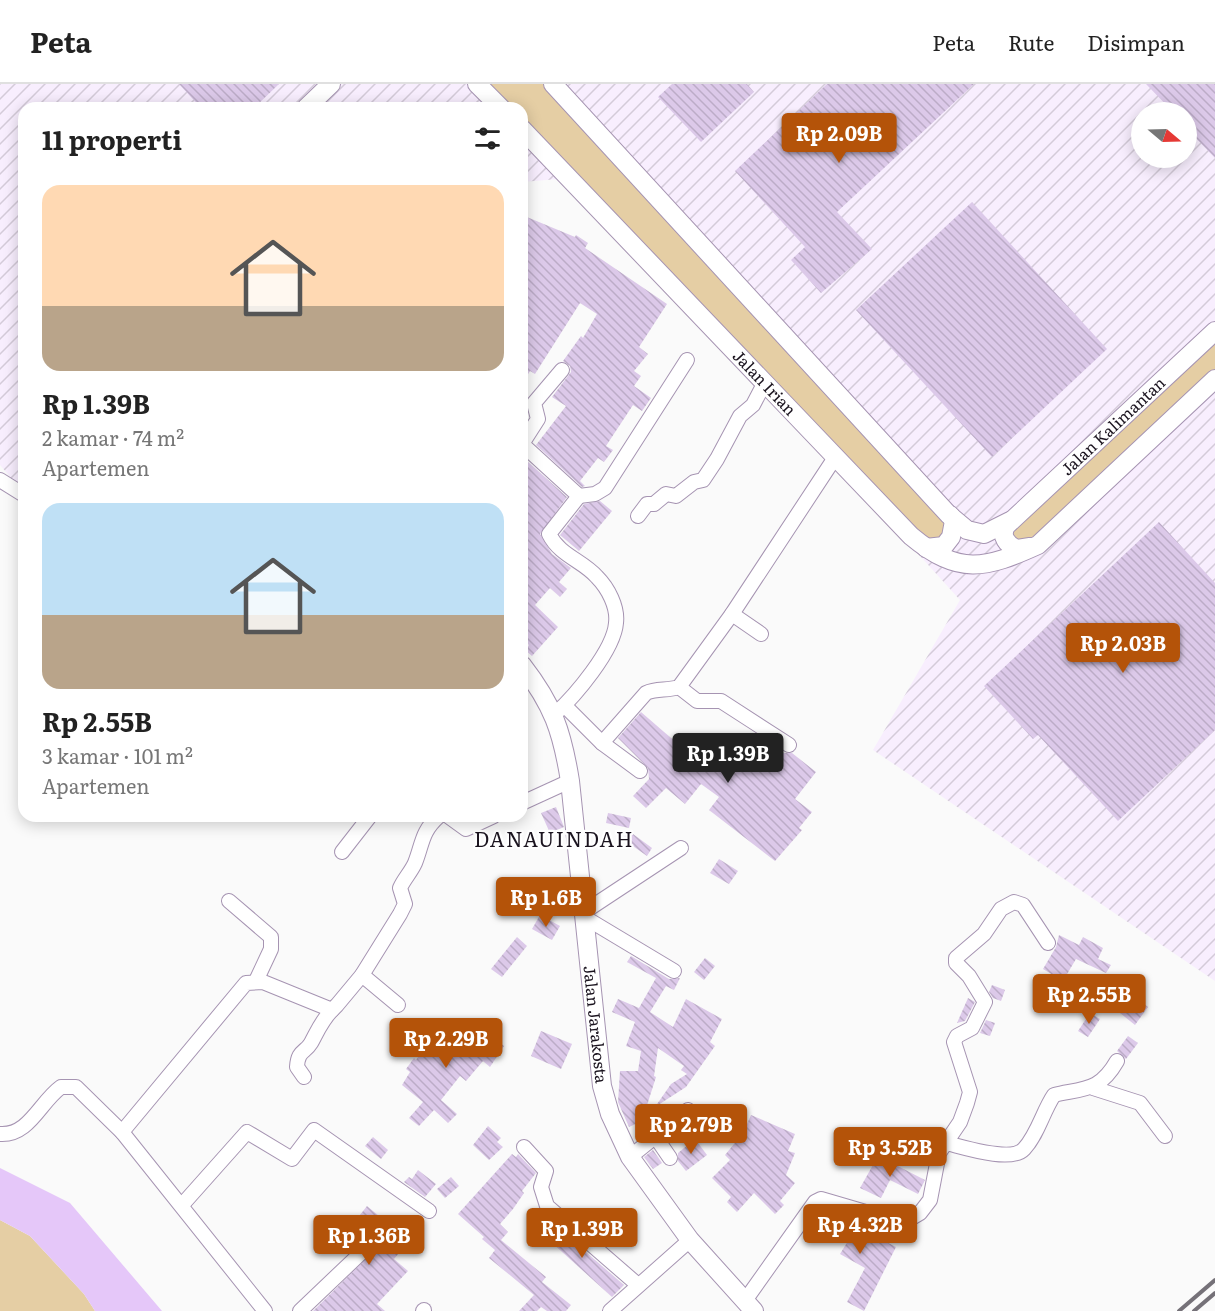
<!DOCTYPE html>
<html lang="id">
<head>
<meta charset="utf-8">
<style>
  :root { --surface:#fff; --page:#f2f2f2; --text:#222; --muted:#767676; --line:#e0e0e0; --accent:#b45309 }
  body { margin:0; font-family:Literata,serif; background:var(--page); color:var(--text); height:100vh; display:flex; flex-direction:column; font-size:22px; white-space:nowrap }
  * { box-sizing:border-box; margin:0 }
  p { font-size:20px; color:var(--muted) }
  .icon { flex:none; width:33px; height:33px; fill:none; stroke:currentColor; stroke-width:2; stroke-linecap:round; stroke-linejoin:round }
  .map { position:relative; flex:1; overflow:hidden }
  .drawer { position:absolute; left:18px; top:18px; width:510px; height:720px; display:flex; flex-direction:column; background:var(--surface); border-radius:18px; box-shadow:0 3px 15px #0003 }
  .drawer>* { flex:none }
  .needle { width:39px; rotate:109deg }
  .fabs { position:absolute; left:1131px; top:18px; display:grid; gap:12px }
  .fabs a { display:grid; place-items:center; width:66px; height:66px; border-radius:50%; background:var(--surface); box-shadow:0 3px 15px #0003; font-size:30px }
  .price { position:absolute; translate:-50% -51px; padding:0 14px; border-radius:6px; background:var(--accent); color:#fff; font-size:20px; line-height:39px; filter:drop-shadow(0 2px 3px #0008) }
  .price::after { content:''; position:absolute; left:50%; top:36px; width:18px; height:14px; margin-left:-9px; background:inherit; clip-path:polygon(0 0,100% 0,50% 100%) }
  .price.on { background:#222; color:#fff }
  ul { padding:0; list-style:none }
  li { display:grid; align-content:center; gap:12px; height:318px; padding:0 24px }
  li span { display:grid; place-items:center; height:186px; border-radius:18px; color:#555 }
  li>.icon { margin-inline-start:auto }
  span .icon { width:108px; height:108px; fill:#fffc; stroke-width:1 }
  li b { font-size:26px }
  h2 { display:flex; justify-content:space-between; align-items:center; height:72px; padding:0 24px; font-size:26px }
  header { display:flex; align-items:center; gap:36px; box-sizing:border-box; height:84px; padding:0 30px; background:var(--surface); border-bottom:2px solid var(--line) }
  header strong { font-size:28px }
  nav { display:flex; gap:33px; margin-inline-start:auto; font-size:21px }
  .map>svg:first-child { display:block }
</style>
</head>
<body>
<header>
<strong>Peta</strong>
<nav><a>Peta</a><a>Rute</a><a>Disimpan</a></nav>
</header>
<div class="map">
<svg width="1215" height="1227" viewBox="0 0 1215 1227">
  <defs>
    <pattern id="industrial-furrows" width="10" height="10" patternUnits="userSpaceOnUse" patternTransform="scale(1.5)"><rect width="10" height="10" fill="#f8eefe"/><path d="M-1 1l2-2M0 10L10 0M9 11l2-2" fill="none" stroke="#d4cbd9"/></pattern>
    <pattern id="building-back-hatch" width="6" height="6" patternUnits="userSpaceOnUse" patternTransform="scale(1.5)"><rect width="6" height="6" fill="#dcc9e9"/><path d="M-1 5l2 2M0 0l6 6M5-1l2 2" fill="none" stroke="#bcacc7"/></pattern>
  </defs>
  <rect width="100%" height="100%" fill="#fafafa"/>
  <!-- industrial -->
  <path fill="url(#industrial-furrows)" fill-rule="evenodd" d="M0,0h1215v897l-342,-231 87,-150 -196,-216 -193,-206 -49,4v-74h-498v385l-24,-28zM1142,28h44v46h-44z"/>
  <!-- green -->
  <g fill="#e5cea4">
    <path d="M477,0h76l401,443 -28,21 -404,-419v-21h-21z"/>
    <path d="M1215,247v48l-177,166 -21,4 -11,-23z"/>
    <path d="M0,1136l30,16 54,58 11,17h-95z"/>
  </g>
  <!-- water -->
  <path fill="#e5c7f9" d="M0,1084l70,35 92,108h-67l-11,-17 -54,-58 -30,-16z"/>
  <!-- building -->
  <g fill="url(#building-back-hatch)">
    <path d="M179,0h100l-25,24h-53z"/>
    <path d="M672,0h75l7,8 -53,50 -43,-45z"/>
    <path d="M827,0h147l-137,128 35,37 -51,44 -30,-33 14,-13 -70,-76z"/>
    <path d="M1146,0h69v74l-29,-30v-16h-13z"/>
    <path d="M972,118l135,147 -115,108 -136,-147z"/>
    <path d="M522,131l53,22 1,-2 12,8 -3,5 82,56 -28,43 9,7 -14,17 7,5 -7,10 17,12 -9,13 -9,-6 -27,41 7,4 -9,12 -6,-4 -18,23 5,5 -3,1 -46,-42 30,-39 -14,-9 19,-25 -1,-6 -7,-5 18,-25 2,2 14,-24 -17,-11 -45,71 -5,-3 -8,13v-66l6,-9 -6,-3z"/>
    <path d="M526,376l41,37 -27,37 12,20 19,14 -12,14 8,7 -7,8 -10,-9 -15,17 23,22 -26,29 -7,-6 4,-5 -7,-6v-173z"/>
    <path d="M600,417l12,10 -33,40 -19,-16 24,-31z"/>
    <path d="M1159,438l56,61v147l-97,91 -80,-86 -5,4 -49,-53z"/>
    <path d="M641,628l45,39 -2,2 17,16 22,-26 17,13 16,-21 28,18h8l24,19 -21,27 17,13 -13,16 3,2 -27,31 -66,-51 10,-13 -18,-13 -16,20 -19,-16 -20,20 -13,-12 16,-17 -1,-11 -30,-30z"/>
    <path d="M556,723l8,20 -14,6 -9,-20z"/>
    <path d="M608,729l23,5 -2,10 -23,-5z"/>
    <path d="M629,747l23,17 -5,8 -24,-17z"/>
    <path d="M719,775l19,12 -9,13 -19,-11z"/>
    <path d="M540,831l20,11 -8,14 -20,-11z"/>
    <path d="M1059,851l20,10 4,-8 20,11 -5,11 13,6 -5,8 -30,-14 -13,22 -20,-12 13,-22z"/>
    <path d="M517,853l10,9 -25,31 -11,-8z"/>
    <path d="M631,872l38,23 11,-1 -6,12 -8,-4 -16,26 23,15 13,-28 36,20 -12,23 5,4 -29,41 -31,20 16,-23 16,-10 -6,-4 3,-4 -26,-18 -4,28 2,1 -14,44 -13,6 -11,-25 2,-31h18l3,-20 -15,-5 9,-24 -23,-10 6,-13 21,9 17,-30 -29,-16z"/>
    <path d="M705,874l10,8 -11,14 -10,-8z"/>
    <path d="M992,901l13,5 -4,11 -8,-3 -4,-6z"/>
    <path d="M1109,901l24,18 3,-5 12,9 -13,18 -35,-28z"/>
    <path d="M968,914l7,4 -10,19 -8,2z"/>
    <path d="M1090,929l10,6 -12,18 -10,-6z"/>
    <path d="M986,936l9,3 -5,13 -10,-3z"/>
    <path d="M441,940l32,21 11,-15 20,16 -14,21 -7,-6 -17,20 -6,-5 -19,24 16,14 -9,9 -14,-13 -15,16 -10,-8 14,-16 -21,-17 8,-13 -4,-3 8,-11 2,2z"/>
    <path d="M541,947l31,13 -11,25 -30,-13z"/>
    <path d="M1128,952l10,7 -12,16 -9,-8z"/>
    <path d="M652,1026l8,11 -14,11 -5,-7z"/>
    <path d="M751,1031l44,19 -7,17 7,2 -9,22 9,8 -15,18 4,4 -9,9 -21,-21 -17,19 -10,-10 4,-5 -19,-19 18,-18 -5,-5 18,-22z"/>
    <path d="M488,1042l13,12 -4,4 6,5 -14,13 -16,-15z"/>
    <path d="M373,1053l15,13 -7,9 -16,-13z"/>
    <path d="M695,1055l12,16 -21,16 -8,-10v-8z"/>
    <path d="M653,1066l9,13 -9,6 -9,-12z"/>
    <path d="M512,1070l4,3 2,-3 18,19 -14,18 2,2 -11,16 -13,15 8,8 -7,8 45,37 -4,5 29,23 -5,6h-19l-6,-4 -4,4h-18l15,-16 -45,-37 6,-8 -13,-11 2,-2 -26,-23z"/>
    <path d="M878,1072l47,24 -7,14 -28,-14 -9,18 -21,-10z"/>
    <path d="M418,1086l18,14 -11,13 -21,-15 5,-5 3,2z"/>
    <path d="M451,1093l8,9 -14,12 -8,-9z"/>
    <path d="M367,1122l42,35 -15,18 14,12 -31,33 8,7h-72l57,-56 -2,-10h-11l-19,-17 8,-8 6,5z"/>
    <path d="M822,1125l74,38 -32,64 -17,-9 18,-34 -25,-14 8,-13 -34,-19z"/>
    <path d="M550,1137l74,64 -12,12 -72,-65z"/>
  </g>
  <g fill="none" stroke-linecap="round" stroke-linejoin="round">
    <defs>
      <g id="minor">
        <path d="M0,396l24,15"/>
        <path d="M579,412l16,-2 10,-6 82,-128"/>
        <path d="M638,432l9,-12h7l12,-10 10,2 18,-14 9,-2 14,-21 23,-43 13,-11 11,-21"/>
        <path d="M732,530l29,20"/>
        <path d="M679,603l18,14h24l68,44"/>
        <path d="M565,622l37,37 38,28"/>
        <path d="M555,630c20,-18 59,-64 61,-91 2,-16 -8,-35 -19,-46 -15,-17 -37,-21 -48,-43l30,-38 -57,-52 16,-25 -4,-16 28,-33"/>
        <path d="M602,659l44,-50c11,-5 21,-2 33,-6l53,-73 104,-158"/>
        <path d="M522,719l48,-22"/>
        <path d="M448,732l18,13 28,-13"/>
        <path d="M342,768l28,-36"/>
        <path d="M229,817l42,36v12l-15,32"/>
        <path d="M584,828l97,-64"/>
        <path d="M584,833l90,54"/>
        <path d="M362,891l36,30"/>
        <path d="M304,993l-7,-10c1,-17 8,-14 14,-24 7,-13 11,-23 21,-33"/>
        <path d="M1093,1004l47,15 25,33"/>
        <path d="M122,1048l124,-149 17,-1 69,28 5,-5 25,-30 38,-61 5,-10 -5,-16c4,-9 11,-16 15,-25 8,-20 6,-31 24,-47"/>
        <path d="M0,1050c29,2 40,-32 61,-47h15l46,45 143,179"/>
        <path d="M655,1052l15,22"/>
        <path d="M946,1059c17,4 65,20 78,6 14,-15 19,-38 30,-54 31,-7 46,-4 63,-34"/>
        <path d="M524,1063l22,24 -5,16 6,19 91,79"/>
        <path d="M630,1073l58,-47"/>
        <path d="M182,1121l65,-73 45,27 22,-29 115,81"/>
        <path d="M744,1218l71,-100 6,-3 82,24 17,-10 10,-13 9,-47 21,-31 7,-19 3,-11 -16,-50 3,-6 15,-8 13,-26 -16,-26 -13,-13v-5l28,-24 17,-25 13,-7 9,3 25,38"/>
        <path d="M300,1227l62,-59"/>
        <path d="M423,1227l1,-1"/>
        <path d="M610,1227l80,-71"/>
      </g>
      <g id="tertiary">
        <path d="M477,0l24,24"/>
        <path d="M553,0l395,430 19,16 17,4 26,-13"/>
        <path d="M306,24l25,-24"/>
        <path id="s1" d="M522,45l389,407c48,40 74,33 127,9l177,-166"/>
        <path id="s2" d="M1030,463l-13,2c-10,-4 -17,-13 -11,-23l209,-195"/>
        <path d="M926,464l18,-2 7,-9 3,-16 -4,-6"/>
        <path id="s3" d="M522,581c31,40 40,66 48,116l32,305 8,28 20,43 60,83 64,71"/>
      </g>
    </defs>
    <!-- minor casing -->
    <use href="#minor" stroke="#a694b2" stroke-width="16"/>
    <!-- tertiary casing -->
    <use href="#tertiary" stroke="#a694b2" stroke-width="20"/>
    <!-- minor -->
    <use href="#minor" stroke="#fff" stroke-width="14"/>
    <!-- tertiary -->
    <use href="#tertiary" stroke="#fff" stroke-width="18"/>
    <!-- rail -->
    <g stroke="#757178" stroke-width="4">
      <path d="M1179,1227l36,-31"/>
      <path d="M1194,1227l21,-18"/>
    </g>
  </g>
  <g text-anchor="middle" stroke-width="4.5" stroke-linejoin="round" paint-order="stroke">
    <!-- street labels -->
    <g font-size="16" fill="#1b141f" stroke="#fff">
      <text dy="6" stroke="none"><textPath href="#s1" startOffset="351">Jalan Irian</textPath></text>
      <text dy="6" stroke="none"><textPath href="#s2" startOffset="189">Jalan Kalimantan</textPath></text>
      <text dy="6" stroke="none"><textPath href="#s3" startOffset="372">Jalan Jarakosta</textPath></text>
    </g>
    <!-- quarter labels -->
    <g font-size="20" letter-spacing="1.5" fill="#1b141f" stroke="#fff">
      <text x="554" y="763">DANAUINDAH</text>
    </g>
  </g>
</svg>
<div class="fabs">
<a><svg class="needle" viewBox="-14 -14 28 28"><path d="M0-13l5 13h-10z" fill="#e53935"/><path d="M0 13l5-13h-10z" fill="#767676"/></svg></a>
</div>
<b class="price" style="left:839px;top:80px">Rp 2.09B</b>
<b class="price" style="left:1123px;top:590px">Rp 2.03B</b>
<b class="price on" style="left:728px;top:700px">Rp 1.39B</b>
<b class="price" style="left:546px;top:844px">Rp 1.6B</b>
<b class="price" style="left:1089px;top:941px">Rp 2.55B</b>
<b class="price" style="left:446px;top:985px">Rp 2.29B</b>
<b class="price" style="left:691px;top:1071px">Rp 2.79B</b>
<b class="price" style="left:890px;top:1094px">Rp 3.52B</b>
<b class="price" style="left:860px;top:1171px">Rp 4.32B</b>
<b class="price" style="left:582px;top:1175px">Rp 1.39B</b>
<b class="price" style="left:369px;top:1182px">Rp 1.36B</b>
<section class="drawer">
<h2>11 properti<svg class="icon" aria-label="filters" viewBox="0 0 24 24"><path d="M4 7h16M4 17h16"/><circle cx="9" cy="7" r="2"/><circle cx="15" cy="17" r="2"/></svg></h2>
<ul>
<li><span style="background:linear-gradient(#ffd9b3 65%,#b9a48a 0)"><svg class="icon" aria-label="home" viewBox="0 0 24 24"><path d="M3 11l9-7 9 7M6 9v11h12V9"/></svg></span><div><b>Rp 1.39B</b><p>2 kamar · 74 m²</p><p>Apartemen</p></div></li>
<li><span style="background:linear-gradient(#bfe0f5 60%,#b9a48a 0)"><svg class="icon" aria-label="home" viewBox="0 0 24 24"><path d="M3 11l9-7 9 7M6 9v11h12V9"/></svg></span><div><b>Rp 2.55B</b><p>3 kamar · 101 m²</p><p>Apartemen</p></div></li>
</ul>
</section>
</div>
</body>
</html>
